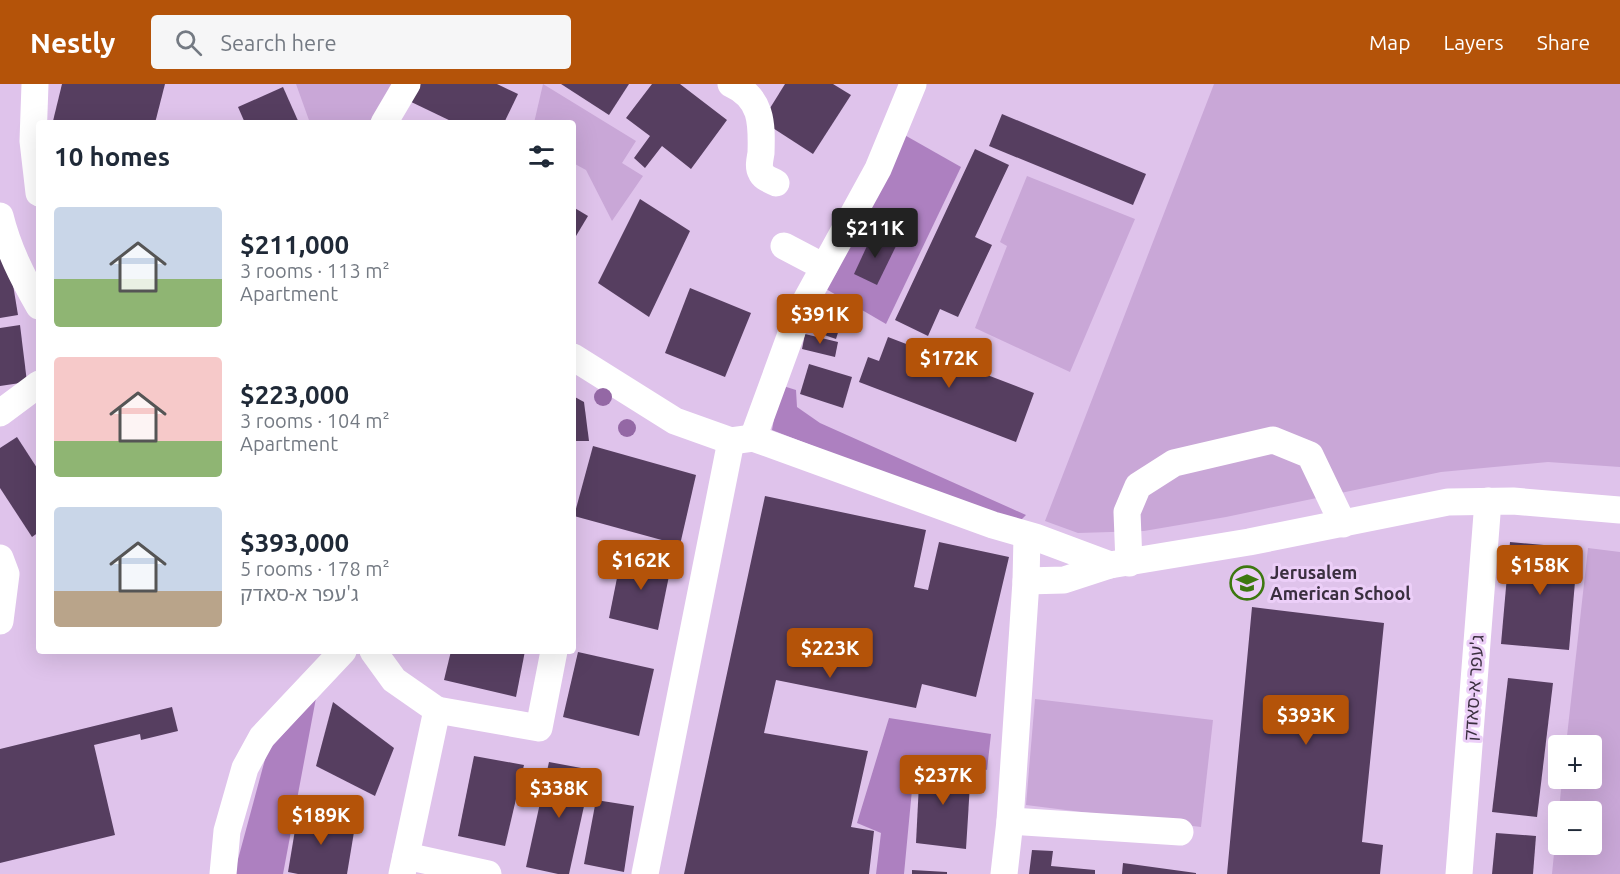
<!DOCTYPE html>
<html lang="en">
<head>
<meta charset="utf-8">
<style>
  :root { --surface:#fff; --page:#f6f6f7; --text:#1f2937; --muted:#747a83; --accent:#b45309 }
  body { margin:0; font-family:Ubuntu,"Noto Sans Hebrew",sans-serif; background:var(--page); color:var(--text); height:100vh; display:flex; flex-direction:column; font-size:22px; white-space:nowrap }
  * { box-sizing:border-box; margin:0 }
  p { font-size:20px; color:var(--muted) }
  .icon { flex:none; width:33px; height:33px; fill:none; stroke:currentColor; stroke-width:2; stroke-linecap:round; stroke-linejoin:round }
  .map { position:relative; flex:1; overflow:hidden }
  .details { position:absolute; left:36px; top:36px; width:540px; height:534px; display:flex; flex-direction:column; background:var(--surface); border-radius:6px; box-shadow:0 6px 24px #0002 }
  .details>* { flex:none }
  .fabs { position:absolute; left:1548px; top:651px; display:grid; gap:12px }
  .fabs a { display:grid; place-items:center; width:54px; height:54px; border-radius:6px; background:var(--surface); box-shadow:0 6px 24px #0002; font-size:30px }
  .price { position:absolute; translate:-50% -51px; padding:0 14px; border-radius:6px; background:var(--accent); color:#fff; font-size:20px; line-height:39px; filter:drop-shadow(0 2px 3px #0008) }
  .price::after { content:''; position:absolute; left:50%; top:36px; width:18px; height:14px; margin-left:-9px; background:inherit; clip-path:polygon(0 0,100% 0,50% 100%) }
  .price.active { background:#222; color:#fff }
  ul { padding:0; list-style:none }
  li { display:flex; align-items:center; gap:18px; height:150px; padding:0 18px }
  li span { display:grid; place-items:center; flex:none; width:168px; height:120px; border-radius:6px; color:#555 }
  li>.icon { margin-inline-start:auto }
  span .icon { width:72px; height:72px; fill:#fffc; stroke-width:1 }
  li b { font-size:26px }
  h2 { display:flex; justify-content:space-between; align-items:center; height:72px; padding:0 18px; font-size:26px }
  header { display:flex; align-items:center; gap:36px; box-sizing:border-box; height:84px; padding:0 30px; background:var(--accent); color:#fff }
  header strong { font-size:28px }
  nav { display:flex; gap:33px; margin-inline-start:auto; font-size:21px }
  .search { width:420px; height:54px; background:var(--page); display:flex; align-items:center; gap:15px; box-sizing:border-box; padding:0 21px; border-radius:6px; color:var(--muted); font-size:22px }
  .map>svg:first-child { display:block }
</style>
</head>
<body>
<header>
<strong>Nestly</strong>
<div class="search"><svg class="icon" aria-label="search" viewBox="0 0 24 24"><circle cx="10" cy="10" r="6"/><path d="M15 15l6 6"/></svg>Search here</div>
<nav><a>Map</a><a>Layers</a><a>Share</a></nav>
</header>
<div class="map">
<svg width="1620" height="790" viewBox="0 0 1620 790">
  <rect width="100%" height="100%" fill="#dfc3eb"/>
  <!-- green -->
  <g fill="#c9a7d7">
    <path d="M296,0h96l-19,39h-63z"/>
    <path d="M543,0l93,57 -14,22 21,13 -31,45 -26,-51 -13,-7v-40h-39z"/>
    <path d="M1214,0h406v383l-72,-5 -107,10 -215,45 -82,14 -66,2 -33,-12z"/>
    <path d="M1027,92l108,43 -65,153 -95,-44 32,-82 -7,-4z"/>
    <path d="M1588,464l32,4v322h-68l6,-61v31h34v-32l-33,-1 3,-32 30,-1v-32l-26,-1z"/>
    <path d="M1035,615l178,21 -12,107 -175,-22z"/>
  </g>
  <!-- forest -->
  <g fill="#ad80c0">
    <path d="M901,49l60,34 -75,157 -60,-35z"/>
    <path d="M780,301l16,5 1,17 23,16 206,92 -10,10 -244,-95z"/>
    <path d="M316,614l-33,176h-49l33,-122z"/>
    <path d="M889,634l102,16 -4,36 -12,-4 -60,-8 -11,116h-28l5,-41 -24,-10z"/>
  </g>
  <!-- building -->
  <g fill="#563e60">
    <path d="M62,0h103l-10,39h-93l-9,-2z"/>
    <path d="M413,0h84l21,10 -14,29h-49l-50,-24z"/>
    <path d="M561,0h68l-20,31z"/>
    <path d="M652,0h28l47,36 -36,49 -29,-23 -17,22 -11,-10 16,-22 -24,-18z"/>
    <path d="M785,0h48l18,11 -38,59 -51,-33z"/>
    <path d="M283,3l16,36h-54l-7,-16z"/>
    <path d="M1002,30l144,60 -13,31 -144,-59z"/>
    <path d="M975,65l34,16 -34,72 17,8 -34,72 -18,-8 -12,27 -33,-16z"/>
    <path d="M640,115l50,32 -41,86 -51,-34z"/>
    <path d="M573,123l15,9 -15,25z"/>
    <path d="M873,149l24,11 -20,41 -23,-11z"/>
    <path d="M7,164l11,67 -18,3v-69z"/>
    <path d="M690,204l61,25 -26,64 -60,-24z"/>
    <path d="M813,216l32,10 -9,29 -32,-11z"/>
    <path d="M20,241l7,57 -27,4v-58z"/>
    <path d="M805,250l33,8 -3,15 -33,-8z"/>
    <path d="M888,253l146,56 -18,49 -157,-60 9,-25 11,4z"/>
    <path d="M809,280l43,13 -9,31 -43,-14z"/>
    <path d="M573,312l11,6 5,39h-16z"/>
    <path d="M17,353l22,34v61l-7,5 -32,-49v-40z"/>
    <path d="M593,362l103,29 -16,70 -106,-29z"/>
    <path d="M765,412l161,34 -12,57 14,3 11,-48 70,15 -33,140 -54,-13 -6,24 -140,-28 -12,53 104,18 -17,76 23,4 -5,43h-185z"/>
    <path d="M1510,458l68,6 -9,102 -68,-6z"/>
    <path d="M622,469l50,8 -14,69 -49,-12z"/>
    <path d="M1252,523l132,16 -22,219 21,3 -3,29h-153z"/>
    <path d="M451,567h74l-9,46 -72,-17z"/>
    <path d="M578,568l76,17 -15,67 -76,-19z"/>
    <path d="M1508,594l45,5 -16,134 -45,-5z"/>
    <path d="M333,618l61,46 -19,48 -59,-30z"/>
    <path d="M172,623l6,24 -37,9 -1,-6 -46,11 21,90 -115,28v-114z"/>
    <path d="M474,672l50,9 -19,81 -47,-10z"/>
    <path d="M549,678l43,8 -23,104h-11l-32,-7z"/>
    <path d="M920,679l51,5 -5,81 -50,-6z"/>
    <path d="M596,716l38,6 -10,66 -40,-8z"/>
    <path d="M298,728l57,14 -8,48h-49l-10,-2z"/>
    <path d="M1496,749l40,3 -3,38h-41z"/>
    <path d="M1032,766l21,1 -2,15 44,4v4h-66z"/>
    <path d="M1123,779l73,10v1h-74z"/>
    <path d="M912,786l35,2v2h-35z"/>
  </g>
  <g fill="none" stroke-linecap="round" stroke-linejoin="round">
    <!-- minor -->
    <g stroke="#fff" stroke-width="27">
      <path d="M35,0l-2,57 6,52"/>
      <path d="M731,0c31,14 31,39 30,69 -1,6 -3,14 0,19 2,6 10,8 15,11"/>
      <path d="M384,39l23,-39"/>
      <path d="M0,132c8,33 23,62 39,90"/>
      <path d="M784,162l40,21"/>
      <path d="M573,273l102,64 56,20 22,-3 240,87 42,12 75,28"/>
      <path d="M0,329l39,-29"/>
      <path d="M753,354l45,-123 80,-146 35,-85"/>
      <path d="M0,474l6,16 -6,47"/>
      <path d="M1129,479l-2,-51 11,-26 36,-23 99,-23 37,15 33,69"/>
      <path d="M1026,497l38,-1 46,-15 139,-23 199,-40 65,-1 107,9"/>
      <path d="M373,567l21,29 43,30 -35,164"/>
      <path d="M437,626l102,18 15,-77"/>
      <path d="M1010,737l170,11"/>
      <path d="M406,772l82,18"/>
      <path d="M223,790l4,-43 18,-63 17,-31 81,-86"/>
      <path d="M645,790l86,-433"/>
      <path d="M1004,790l6,-53 16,-240 1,-45"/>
      <path d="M1459,790l29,-373"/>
    </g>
  </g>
  <!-- trees -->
  <g fill="#9468a5">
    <circle cx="603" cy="313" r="9"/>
    <circle cx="627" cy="344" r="9"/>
  </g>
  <!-- icons -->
  <defs>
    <symbol id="school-ring" viewBox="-11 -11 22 22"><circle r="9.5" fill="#eccff8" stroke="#3d7810" stroke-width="1.5"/><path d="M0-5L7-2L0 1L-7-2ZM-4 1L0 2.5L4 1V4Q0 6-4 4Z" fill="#3d7810"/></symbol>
  </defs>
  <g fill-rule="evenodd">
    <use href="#school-ring" x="1228" y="480" width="38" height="38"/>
  </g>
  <g text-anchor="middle" stroke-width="6" stroke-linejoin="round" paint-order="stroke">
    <!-- poi labels -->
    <g font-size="18" font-weight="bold" fill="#3a2f3f" stroke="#eccff8" text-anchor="start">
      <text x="1270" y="495">Jerusalem<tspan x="1270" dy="21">American School</tspan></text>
    </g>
    <!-- street labels -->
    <g font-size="18" fill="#3a2f3f" stroke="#eccff8">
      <text transform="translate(1474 604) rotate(-86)" y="6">ג'עפר א-סאדק</text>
    </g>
  </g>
</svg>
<div class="fabs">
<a>+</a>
<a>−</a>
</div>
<b class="price active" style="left:875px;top:175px">$211K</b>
<b class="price" style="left:820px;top:261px">$391K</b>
<b class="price" style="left:949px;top:305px">$172K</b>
<b class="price" style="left:641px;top:507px">$162K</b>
<b class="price" style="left:1540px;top:512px">$158K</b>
<b class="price" style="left:830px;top:595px">$223K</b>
<b class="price" style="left:1306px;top:662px">$393K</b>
<b class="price" style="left:943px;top:722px">$237K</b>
<b class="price" style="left:559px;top:735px">$338K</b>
<b class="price" style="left:321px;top:762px">$189K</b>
<section class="details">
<h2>10 homes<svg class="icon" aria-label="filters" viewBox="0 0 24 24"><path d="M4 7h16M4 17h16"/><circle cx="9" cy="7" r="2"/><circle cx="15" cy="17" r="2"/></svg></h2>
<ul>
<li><span style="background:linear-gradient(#c9d6e8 60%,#8fb573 0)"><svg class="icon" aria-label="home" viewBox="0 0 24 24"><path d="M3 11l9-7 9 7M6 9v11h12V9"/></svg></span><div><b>$211,000</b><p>3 rooms · 113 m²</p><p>Apartment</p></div></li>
<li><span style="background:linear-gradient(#f6c9c9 70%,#8fb573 0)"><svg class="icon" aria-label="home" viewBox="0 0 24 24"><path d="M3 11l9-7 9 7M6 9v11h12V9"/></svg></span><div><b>$223,000</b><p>3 rooms · 104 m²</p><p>Apartment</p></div></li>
<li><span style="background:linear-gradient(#c9d6e8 70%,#b9a48a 0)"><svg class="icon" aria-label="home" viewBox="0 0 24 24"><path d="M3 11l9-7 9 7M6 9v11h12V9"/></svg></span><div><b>$393,000</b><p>5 rooms · 178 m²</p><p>ג'עפר א-סאדק</p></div></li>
</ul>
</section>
</div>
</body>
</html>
